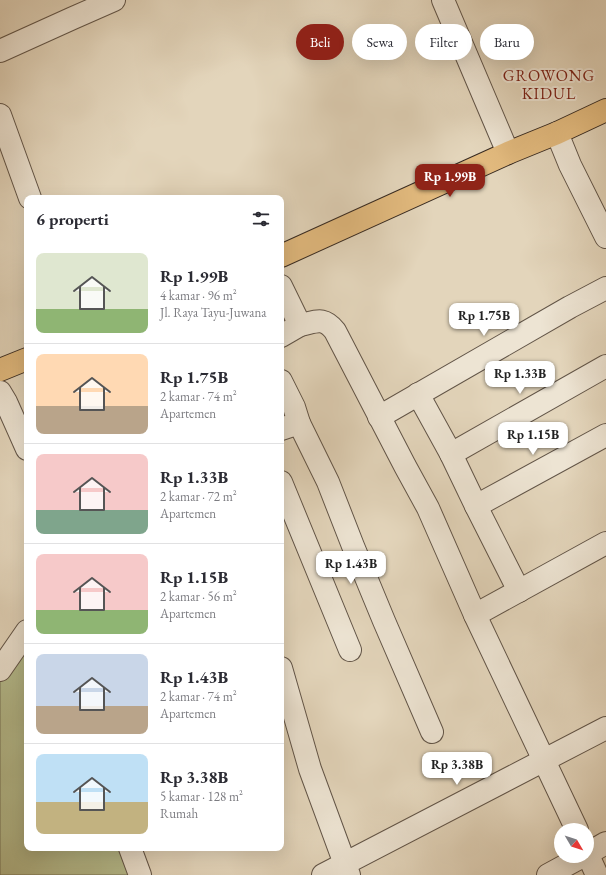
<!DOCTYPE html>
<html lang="id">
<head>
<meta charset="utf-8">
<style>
  :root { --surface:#fff; --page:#f2f2f3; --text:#2b2b33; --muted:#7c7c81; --line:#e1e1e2; --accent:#8f2418 }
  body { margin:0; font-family:"EB Garamond",serif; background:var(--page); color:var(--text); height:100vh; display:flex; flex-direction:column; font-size:15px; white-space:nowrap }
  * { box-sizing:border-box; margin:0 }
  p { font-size:13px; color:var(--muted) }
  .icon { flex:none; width:22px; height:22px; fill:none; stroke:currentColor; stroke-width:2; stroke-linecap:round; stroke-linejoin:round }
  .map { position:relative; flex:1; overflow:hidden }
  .panel { position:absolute; left:24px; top:195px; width:260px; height:656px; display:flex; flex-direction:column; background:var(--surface); border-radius:8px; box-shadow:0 4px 16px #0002 }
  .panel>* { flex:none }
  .guide { position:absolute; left:296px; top:24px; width:250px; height:36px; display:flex; gap:8px }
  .needle { width:26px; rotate:129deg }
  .fabs { position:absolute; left:554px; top:823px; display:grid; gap:8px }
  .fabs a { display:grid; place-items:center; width:40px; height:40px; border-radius:50%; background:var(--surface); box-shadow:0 4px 16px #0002; font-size:20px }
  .price { position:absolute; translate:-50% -34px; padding:0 9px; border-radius:8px; background:#fff; color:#222; font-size:13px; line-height:26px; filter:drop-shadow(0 1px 2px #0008) }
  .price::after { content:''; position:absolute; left:50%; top:24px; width:12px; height:9px; margin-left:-6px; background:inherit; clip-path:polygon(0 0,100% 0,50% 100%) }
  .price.on { background:var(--accent); color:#fff }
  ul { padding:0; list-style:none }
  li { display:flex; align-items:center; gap:12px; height:100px; padding:0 12px }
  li+li { border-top:1px solid var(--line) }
  li span { display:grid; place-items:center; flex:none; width:112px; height:80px; border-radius:8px; color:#555 }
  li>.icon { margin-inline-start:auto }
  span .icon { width:48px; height:48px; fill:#fffc; stroke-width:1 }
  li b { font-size:17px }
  h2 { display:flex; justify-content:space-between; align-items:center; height:48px; padding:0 12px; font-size:17px }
  .pill { padding:0 14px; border-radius:18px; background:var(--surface); box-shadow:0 4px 16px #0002; font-size:14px; line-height:36px }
  .pill.on { background:var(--accent); color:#fff }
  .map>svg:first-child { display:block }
</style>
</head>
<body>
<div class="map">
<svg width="606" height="875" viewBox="0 0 606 875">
  <rect width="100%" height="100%" fill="#e3d5bb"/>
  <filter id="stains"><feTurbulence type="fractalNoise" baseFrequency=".005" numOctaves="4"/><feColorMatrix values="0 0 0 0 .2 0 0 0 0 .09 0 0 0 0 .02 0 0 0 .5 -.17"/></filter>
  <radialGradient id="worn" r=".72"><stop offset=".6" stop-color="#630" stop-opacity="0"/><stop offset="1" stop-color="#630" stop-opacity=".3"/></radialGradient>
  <!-- green -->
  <path fill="#b5bd8f" stroke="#767458" d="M27,644v204h93l12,27h-132v-205z"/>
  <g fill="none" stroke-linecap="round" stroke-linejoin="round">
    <defs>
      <g id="minor">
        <path d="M443,0l65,153"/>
        <path d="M0,51l73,-33 41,-18"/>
        <path d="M0,115l30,83"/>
        <path d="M557,133l13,32 36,72"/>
        <path d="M281,286l19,39c16,-3 23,-9 35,6l70,135 23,42 47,107 102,215"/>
        <path d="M281,336l19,-11"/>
        <path d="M281,381l13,26 5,16 -18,6"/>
        <path d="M0,392l6,10 21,47"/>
        <path d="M418,394l33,60 25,52 43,85"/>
        <path d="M379,417l191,-110 36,-19"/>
        <path d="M299,423l29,59 25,64 31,75 48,111"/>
        <path d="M451,454l155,-88"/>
        <path d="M281,482l69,168"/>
        <path d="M476,506l130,-71"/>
        <path d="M475,615l131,-72"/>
        <path d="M281,668l29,101 39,106"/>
        <path d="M0,670l27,-39"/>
        <path d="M130,848l10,27"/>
        <path d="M587,853l10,22"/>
        <path d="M587,854l19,-11"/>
        <path d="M323,875l283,-147"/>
        <path d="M548,875l35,-19"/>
      </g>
      <g id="major">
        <path d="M281,256l227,-103 49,-20 49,-23"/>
        <path d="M0,370l27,-11"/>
      </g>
    </defs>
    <!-- minor casing -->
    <use href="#minor" stroke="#625548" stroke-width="24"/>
    <!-- major casing -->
    <use href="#major" stroke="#372a21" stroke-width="24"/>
    <!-- minor -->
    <use href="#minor" stroke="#ede4d3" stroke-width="22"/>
    <!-- major -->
    <use href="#major" stroke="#e2ba7e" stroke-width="22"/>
  </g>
  <g text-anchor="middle" stroke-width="4" stroke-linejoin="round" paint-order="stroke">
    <!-- quarter labels -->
    <g font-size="16" letter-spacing="1" fill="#7a1f14" stroke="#ede4d3">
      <text x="549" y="81">GROWONG<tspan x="549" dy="18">KIDUL</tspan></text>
    </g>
  </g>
  <rect width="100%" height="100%" filter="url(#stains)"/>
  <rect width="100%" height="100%" fill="url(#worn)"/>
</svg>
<div class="fabs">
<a><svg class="needle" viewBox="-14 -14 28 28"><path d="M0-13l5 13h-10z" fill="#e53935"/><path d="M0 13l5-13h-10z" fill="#7c7c81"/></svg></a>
</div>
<b class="price on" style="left:450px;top:198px">Rp 1.99B</b>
<b class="price" style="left:484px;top:337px">Rp 1.75B</b>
<b class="price" style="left:520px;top:395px">Rp 1.33B</b>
<b class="price" style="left:533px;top:456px">Rp 1.15B</b>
<b class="price" style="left:351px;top:585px">Rp 1.43B</b>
<b class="price" style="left:457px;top:786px">Rp 3.38B</b>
<div class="guide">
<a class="pill on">Beli</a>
<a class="pill">Sewa</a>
<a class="pill">Filter</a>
<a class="pill">Baru</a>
</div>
<section class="panel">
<h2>6 properti<svg class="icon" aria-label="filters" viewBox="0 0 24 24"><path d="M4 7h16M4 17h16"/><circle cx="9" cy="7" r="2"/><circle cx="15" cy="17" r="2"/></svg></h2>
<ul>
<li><span style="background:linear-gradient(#dfe7d0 70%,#8fb573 0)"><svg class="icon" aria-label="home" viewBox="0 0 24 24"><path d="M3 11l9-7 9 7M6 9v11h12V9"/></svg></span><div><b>Rp 1.99B</b><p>4 kamar · 96 m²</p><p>Jl. Raya Tayu-Juwana</p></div></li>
<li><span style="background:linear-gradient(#ffd9b3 65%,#b9a48a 0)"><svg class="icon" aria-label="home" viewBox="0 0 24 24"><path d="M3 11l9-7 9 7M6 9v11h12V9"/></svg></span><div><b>Rp 1.75B</b><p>2 kamar · 74 m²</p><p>Apartemen</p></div></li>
<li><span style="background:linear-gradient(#f6c9c9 70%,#7fa58c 0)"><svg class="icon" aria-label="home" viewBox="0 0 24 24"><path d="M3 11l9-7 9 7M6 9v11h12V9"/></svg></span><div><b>Rp 1.33B</b><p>2 kamar · 72 m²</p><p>Apartemen</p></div></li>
<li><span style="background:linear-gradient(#f6c9c9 70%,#8fb573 0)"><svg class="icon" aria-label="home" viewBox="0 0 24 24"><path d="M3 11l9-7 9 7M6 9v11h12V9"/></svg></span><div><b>Rp 1.15B</b><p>2 kamar · 56 m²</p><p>Apartemen</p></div></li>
<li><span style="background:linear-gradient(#c9d6e8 65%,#b9a48a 0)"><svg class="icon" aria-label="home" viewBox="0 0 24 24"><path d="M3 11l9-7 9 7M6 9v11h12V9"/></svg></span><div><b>Rp 1.43B</b><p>2 kamar · 74 m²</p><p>Apartemen</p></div></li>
<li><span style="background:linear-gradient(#bfe0f5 60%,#c2b280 0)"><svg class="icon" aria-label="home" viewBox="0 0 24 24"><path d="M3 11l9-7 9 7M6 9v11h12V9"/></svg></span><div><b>Rp 3.38B</b><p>5 kamar · 128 m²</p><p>Rumah</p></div></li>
</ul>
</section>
</div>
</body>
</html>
